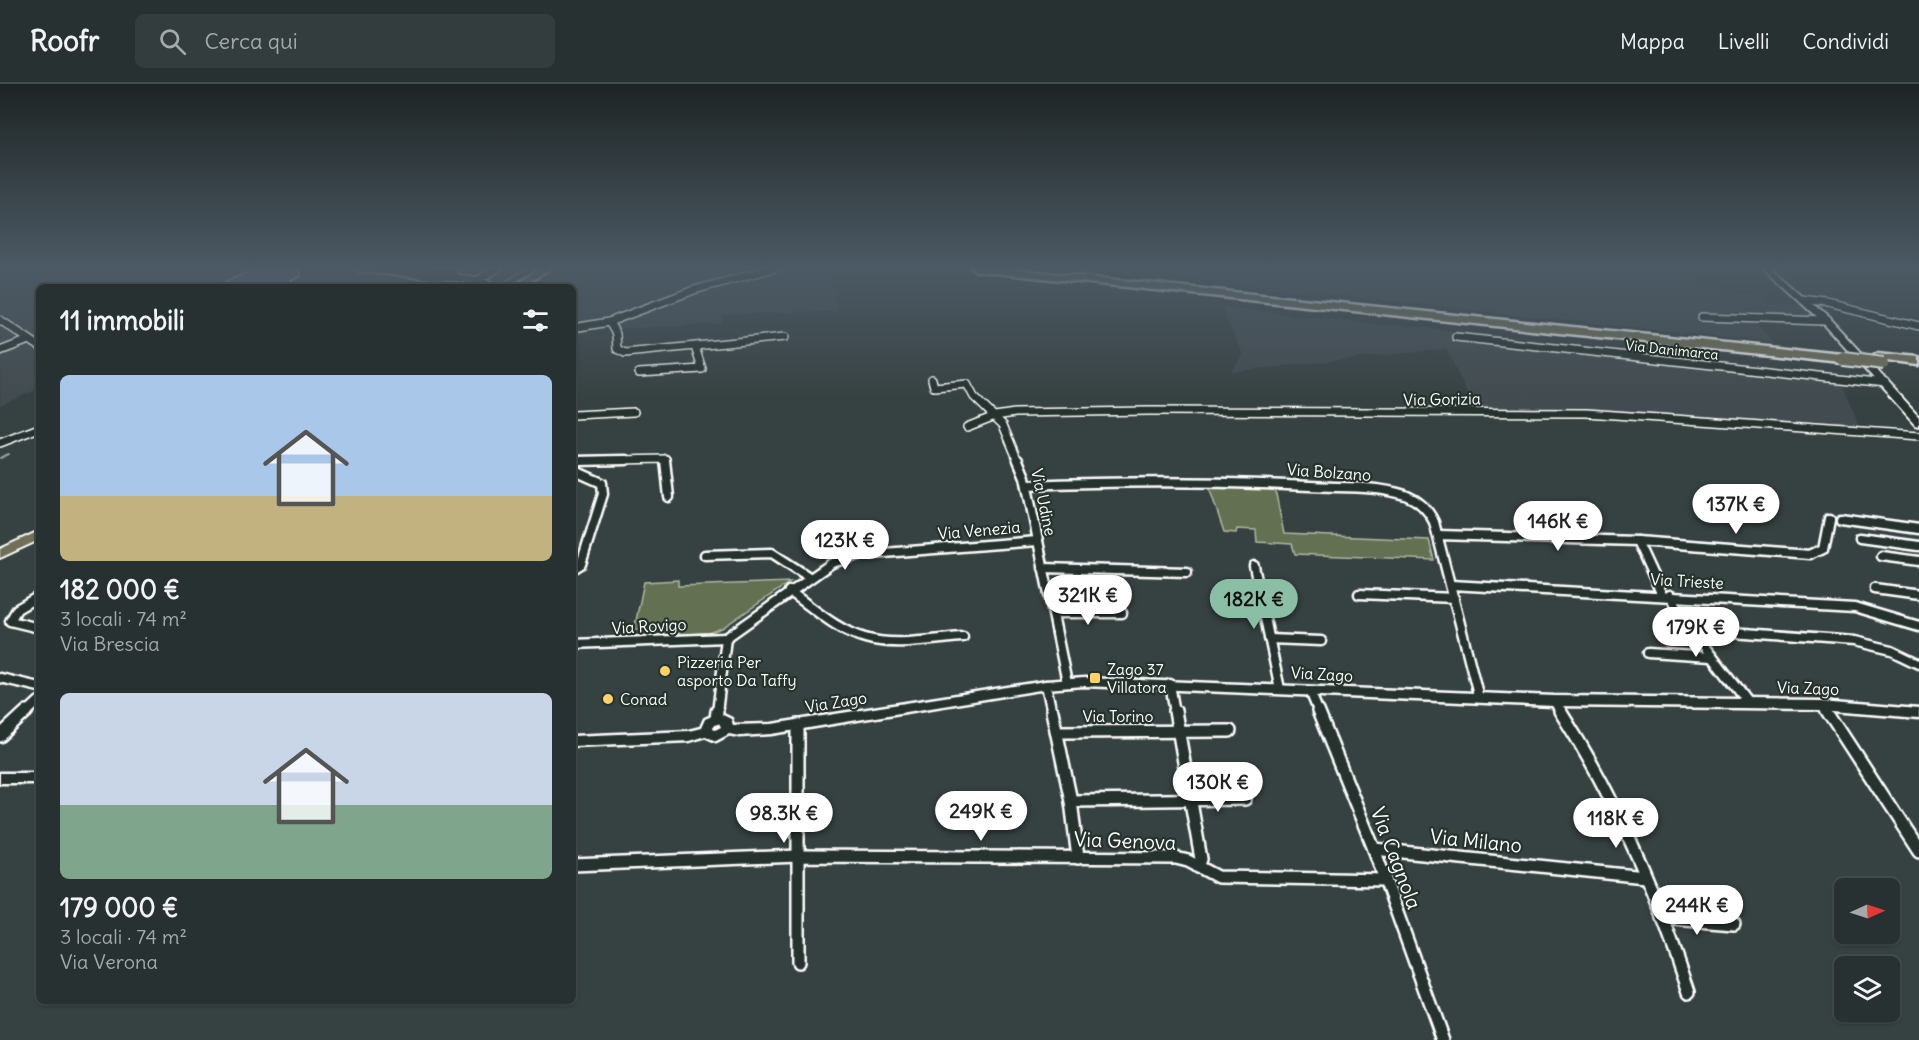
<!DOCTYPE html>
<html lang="it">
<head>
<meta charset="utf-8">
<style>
  :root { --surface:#283131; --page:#343d3d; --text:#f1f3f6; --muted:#a5a9ab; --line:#444c4d; --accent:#8abfa5 }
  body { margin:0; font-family:Delius,sans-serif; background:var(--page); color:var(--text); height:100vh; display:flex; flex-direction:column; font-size:22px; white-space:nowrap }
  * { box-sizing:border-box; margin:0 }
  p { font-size:20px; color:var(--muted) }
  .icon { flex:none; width:33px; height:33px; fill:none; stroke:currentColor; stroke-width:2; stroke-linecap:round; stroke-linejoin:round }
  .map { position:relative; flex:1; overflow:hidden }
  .side { position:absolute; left:36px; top:200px; width:540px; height:720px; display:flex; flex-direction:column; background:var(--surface); border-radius:9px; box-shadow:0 2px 4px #0004,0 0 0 2px var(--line) }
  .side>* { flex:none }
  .needle { width:39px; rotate:87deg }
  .buttons { position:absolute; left:1834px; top:794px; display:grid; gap:12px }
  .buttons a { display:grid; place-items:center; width:66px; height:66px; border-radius:9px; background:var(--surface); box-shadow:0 2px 4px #0004,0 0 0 2px var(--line); font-size:30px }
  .price { position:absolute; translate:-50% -51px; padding:0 14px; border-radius:21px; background:#fff; color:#222; font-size:20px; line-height:39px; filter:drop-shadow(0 2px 3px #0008) }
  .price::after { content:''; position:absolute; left:50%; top:36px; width:18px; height:14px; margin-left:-9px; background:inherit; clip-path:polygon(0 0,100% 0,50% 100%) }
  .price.current { background:var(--accent); color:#111 }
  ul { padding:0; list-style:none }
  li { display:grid; align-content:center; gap:12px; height:318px; padding:0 24px }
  li span { display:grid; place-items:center; height:186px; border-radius:9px; color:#555 }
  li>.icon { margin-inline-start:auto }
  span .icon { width:108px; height:108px; fill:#fffc; stroke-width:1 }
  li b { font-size:26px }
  h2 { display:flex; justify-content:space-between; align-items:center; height:72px; padding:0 24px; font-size:26px }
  header { display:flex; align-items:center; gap:36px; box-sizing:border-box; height:84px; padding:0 30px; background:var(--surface); border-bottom:2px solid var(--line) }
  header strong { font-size:28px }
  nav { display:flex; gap:33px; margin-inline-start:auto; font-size:21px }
  .search { width:420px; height:54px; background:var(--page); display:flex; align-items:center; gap:15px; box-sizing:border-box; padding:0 21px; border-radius:9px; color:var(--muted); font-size:22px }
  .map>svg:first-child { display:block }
</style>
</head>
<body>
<header>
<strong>Roofr</strong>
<div class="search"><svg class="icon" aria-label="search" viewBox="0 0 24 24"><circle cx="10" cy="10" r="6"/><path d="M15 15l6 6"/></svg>Cerca qui</div>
<nav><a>Mappa</a><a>Livelli</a><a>Condividi</a></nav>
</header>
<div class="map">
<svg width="1919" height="956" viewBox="0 0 1919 956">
  <rect width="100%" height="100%" fill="#364141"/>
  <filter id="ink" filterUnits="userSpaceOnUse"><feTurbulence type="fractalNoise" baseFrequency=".0167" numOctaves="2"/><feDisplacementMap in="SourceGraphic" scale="12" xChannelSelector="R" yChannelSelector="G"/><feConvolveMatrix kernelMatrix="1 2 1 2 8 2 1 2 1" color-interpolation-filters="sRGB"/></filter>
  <g filter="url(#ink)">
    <!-- built -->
    <g fill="#424b4f">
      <path d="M0,184h467l-14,10 -43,-5 -24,13h-347v103l-39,16z"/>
      <path d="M561,184h224l20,5 24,2 8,36 -114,4 -1,9 -109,5 -4,-7 -36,6v-42h-39z"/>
      <path d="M1171,184h549l2,2 -33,-2 10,16 19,2 7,8 37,1 10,10 41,1 19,17 -80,-2 21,22 -603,-66z"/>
      <path d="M1222,223l162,18h18l436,50 22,53 -274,-19 -111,1 -29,-61 -216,23 14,-17 -17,-33z"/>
    </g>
    <!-- green -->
    <g fill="#637051" stroke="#b1b8a8" stroke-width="1.5">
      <path d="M1209,403l66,2 9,45 145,6 5,20 -139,-6 -3,-10 -35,-2 -1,-12 -19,-1 -1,4 -12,-1z"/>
      <path d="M678,496v6l112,-4 -68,46 -14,5 -45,2 1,-6 -30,1 10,-48z"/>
    </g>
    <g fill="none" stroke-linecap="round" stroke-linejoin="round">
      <!-- stream -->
      <g stroke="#91a5a8" stroke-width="2">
        <path d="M500,201l26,-17"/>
        <path d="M0,374l9,-4"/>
      </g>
    </g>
    <!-- building -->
    <path fill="#5d6371" stroke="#fff" stroke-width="1.5" d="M256,184l43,2 2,6 -20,10h-65z"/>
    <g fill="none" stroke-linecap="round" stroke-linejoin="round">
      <defs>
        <g id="minor-far2">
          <path d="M359,184l85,9 9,-4 -32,-5 -22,4"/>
          <path d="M449,193l24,3"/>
          <path d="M478,197l16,5"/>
          <path d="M468,202l30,-18"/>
          <path d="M1804,217l24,3 91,22"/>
          <path d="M1702,233l124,4"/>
          <path d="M0,236l39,26"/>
          <path d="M609,238l7,12 1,15 8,4 160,-16"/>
          <path d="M573,244l36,-6 85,-32 80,-22"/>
          <path d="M1456,253l429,47"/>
          <path d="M0,267l29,-11"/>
          <path d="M639,289l63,-4 -7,-22"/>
          <path d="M932,295l2,8 33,-3 7,13 29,28 15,36"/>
          <path d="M573,331l61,-3"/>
          <path d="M967,343l28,-11 20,-3 133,-2 438,2 333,23"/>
          <path d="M0,359l39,-15"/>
          <path d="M573,377l92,-2v2"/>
        </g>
        <g id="minor-far1">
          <path d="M665,376l4,37"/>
          <path d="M1018,376l7,17 42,206"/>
          <path d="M573,377l53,-1"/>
          <path d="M573,386l29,13 1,11 -22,70 -8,5"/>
          <path d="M1027,401c94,-4 188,-4 283,1 31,2 65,-1 95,9 13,5 23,14 29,27l45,176"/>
          <path d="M1840,434l79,11"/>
          <path d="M1438,451l199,6 25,54"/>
          <path d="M1860,454l59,8"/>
          <path d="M1637,457l173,13 13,-6 6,-31"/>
          <path d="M705,471l67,-2 37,24"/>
          <path d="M1881,472l38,5"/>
          <path d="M1254,482l26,123"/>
          <path d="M1043,484l144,4"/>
          <path d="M1451,501l404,22 64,19"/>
          <path d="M1875,505l44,6"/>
          <path d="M789,507c23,16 47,39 76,47 30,9 67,1 98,-1"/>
          <path d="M1359,510l95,4"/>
          <path d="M1670,511l21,34 57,74"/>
          <path d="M39,512l-22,13 -7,12 29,7"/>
          <path d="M1054,529h68"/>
          <path d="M1691,545l163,12 38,9 27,13"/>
          <path d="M1269,555l52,2"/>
          <path d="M573,560l153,-6"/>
          <path d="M1648,569l63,4"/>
          <path d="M0,594l39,9"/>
          <path d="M1170,600l5,29"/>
          <path d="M1046,601l6,28"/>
          <path d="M1310,607l9,22"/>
          <path d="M1554,617l7,12"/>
          <path d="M1823,620l6,9"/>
          <path d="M26,629l13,-12"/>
          <path d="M717,629l9,-75 106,-75 26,-8 179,-14"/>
        </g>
        <g id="minor">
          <path d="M1052,627l19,90 7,57"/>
          <path d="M1175,627l26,148 -3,8"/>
          <path d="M1318,627l56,138 69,191"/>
          <path d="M1560,627c56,87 97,183 129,281"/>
          <path d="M1828,627l91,140"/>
          <path d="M716,635l1,-8"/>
          <path d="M798,641v237"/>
          <path d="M1058,648l172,-1"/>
          <path d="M0,652l27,-25"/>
          <path d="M1071,717l174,-2"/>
          <path d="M1374,765l271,28"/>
          <path d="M573,781l226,-9 377,2 12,3 30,16 167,3"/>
          <path d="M1662,834l72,6"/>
        </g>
        <g id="tertiary">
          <path d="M1084,594l470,18 269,3 96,8v10l-96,-8 -269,-3 -470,-20 -38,3 -274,45 -33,2 -10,-2 -13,7 -11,-5 -16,5 -116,5v-10l116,-5 12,-3 4,-9 14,-6 12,6 2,6 39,-1 274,-43zM719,639l2,4 -6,3 -2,-1 1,-4z"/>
          <rect x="0" y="689" width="39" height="10"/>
        </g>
        <path id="secondary" d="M1763,184h8l58,51 90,98v9l-4,-1 -92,-102z"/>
        <g id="primary">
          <path d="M540,184h11l-27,18h-10z"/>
          <path d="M39,447v9l-39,18v-9z"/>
        </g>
        <g id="motorway">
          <path d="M971,184h30l842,87 6,4 -6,4 -867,-92z"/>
          <path d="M1878,269l41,4v8l-45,-6 -2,-2z"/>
        </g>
      </defs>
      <!-- minor-far2 casing -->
      <use href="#minor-far2" stroke="#fff" stroke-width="10"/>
      <!-- minor-far1 casing -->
      <use href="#minor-far1" stroke="#fff" stroke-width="13"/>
      <!-- minor casing -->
      <use href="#minor" stroke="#fff" stroke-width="16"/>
      <!-- tertiary casing -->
      <use href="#tertiary" stroke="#fff" stroke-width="5"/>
      <!-- secondary casing -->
      <use href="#secondary" stroke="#fff" stroke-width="4"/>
      <!-- primary casing -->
      <use href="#primary" stroke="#fff" stroke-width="4"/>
      <!-- motorway casing -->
      <use href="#motorway" stroke="#fff" stroke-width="5"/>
      <!-- minor-far2 -->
      <use href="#minor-far2" stroke="#26332d" stroke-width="7"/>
      <!-- minor-far1 -->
      <use href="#minor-far1" stroke="#26332d" stroke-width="8"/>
      <!-- minor -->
      <use href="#minor" stroke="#26332d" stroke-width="11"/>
      <!-- tertiary -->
      <use href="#tertiary" fill="#26332d" fill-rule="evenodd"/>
      <!-- secondary -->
      <use href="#secondary" fill="#26332d" fill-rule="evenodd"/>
      <!-- primary -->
      <use href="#primary" fill="#706f59" fill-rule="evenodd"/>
      <!-- motorway -->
      <use href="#motorway" fill="#706f59" fill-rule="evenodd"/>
      <defs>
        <path id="motorway-bridge" d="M1843,275l41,5"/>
      </defs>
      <!-- motorway-bridge casing -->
      <use href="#motorway-bridge" stroke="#fff" stroke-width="16" stroke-linecap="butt"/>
      <!-- motorway-bridge -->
      <use href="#motorway-bridge" stroke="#706f59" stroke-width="12"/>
    </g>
  </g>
  <!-- sky -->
  <linearGradient id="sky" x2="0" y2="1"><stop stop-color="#1e2424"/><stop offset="0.58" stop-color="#4c5a65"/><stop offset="1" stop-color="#4c5a65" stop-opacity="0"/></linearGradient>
  <rect width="1919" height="317" fill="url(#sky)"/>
  <!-- markers -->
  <g fill="#ffd166" stroke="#26332d" stroke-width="2">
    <circle cx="665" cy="587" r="6"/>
    <rect x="1089" y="588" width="12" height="12" rx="3"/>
    <circle cx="608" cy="615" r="6"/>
  </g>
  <g text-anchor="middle" stroke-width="4.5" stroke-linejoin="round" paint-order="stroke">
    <!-- far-street labels -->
    <g font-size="14" fill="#fff" stroke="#26332d">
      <text transform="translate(1672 266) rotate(6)" y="5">Via Danimarca</text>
    </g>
    <!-- street labels -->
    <g font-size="16" fill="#fff" stroke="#26332d">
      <text transform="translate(1442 315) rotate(-1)" y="6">Via Gorizia</text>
      <text transform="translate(1329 388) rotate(4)" y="6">Via Bolzano</text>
      <text transform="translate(1044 418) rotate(78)" y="6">Via Udine</text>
      <text transform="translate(979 446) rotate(-5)" y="6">Via Venezia</text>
      <text transform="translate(1687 497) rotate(3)" y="6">Via Trieste</text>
      <text transform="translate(649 542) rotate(-3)" y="6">Via Rovigo</text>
      <text transform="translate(1322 590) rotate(3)" y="6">Via Zago</text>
      <text transform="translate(1808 604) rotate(2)" y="6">Via Zago</text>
      <text transform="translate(836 618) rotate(-9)" y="6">Via Zago</text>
      <text x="1118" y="638">Via Torino</text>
    </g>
    <!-- poi labels -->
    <g font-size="16" fill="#fff" stroke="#26332d" text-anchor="start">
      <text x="677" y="584">Pizzeria Per<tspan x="677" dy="18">asporto Da Taffy</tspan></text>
      <text x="1107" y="591">Zago 37<tspan x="1107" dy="18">Villatora</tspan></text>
      <text x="620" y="621">Conad</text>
    </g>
    <!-- near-street labels -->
    <g font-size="20" fill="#fff" stroke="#26332d">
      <text transform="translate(1125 757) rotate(2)" y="7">Via Genova</text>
      <text transform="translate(1476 757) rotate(6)" y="7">Via Milano</text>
      <text transform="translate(1396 774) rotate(69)" y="7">Via Cagnola</text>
    </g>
  </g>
</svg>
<div class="buttons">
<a><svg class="needle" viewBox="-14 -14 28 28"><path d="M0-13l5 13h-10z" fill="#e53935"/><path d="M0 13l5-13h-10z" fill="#a5a9ab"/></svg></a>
<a><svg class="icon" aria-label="layers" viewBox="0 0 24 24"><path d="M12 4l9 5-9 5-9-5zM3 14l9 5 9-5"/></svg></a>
</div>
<b class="price" style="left:1736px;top:451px">137K €</b>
<b class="price" style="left:1558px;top:468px">146K €</b>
<b class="price" style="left:845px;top:487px">123K €</b>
<b class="price" style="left:1088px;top:542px">321K €</b>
<b class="price current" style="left:1254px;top:546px">182K €</b>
<b class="price" style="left:1696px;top:574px">179K €</b>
<b class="price" style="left:1218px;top:729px">130K €</b>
<b class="price" style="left:981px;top:758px">249K €</b>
<b class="price" style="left:784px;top:760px">98.3K €</b>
<b class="price" style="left:1616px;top:765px">118K €</b>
<b class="price" style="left:1697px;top:852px">244K €</b>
<section class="side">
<h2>11 immobili<svg class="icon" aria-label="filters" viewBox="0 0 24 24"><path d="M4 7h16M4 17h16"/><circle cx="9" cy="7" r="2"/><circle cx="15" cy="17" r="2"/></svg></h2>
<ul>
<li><span style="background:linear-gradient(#a9c7e8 65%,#c2b280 0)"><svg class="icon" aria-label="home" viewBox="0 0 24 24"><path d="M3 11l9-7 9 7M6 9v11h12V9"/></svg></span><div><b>182 000 €</b><p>3 locali · 74 m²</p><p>Via Brescia</p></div></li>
<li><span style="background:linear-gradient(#c9d6e8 60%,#7fa58c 0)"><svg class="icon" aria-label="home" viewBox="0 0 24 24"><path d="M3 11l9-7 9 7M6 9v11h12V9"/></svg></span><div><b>179 000 €</b><p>3 locali · 74 m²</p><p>Via Verona</p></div></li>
</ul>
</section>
</div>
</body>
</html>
